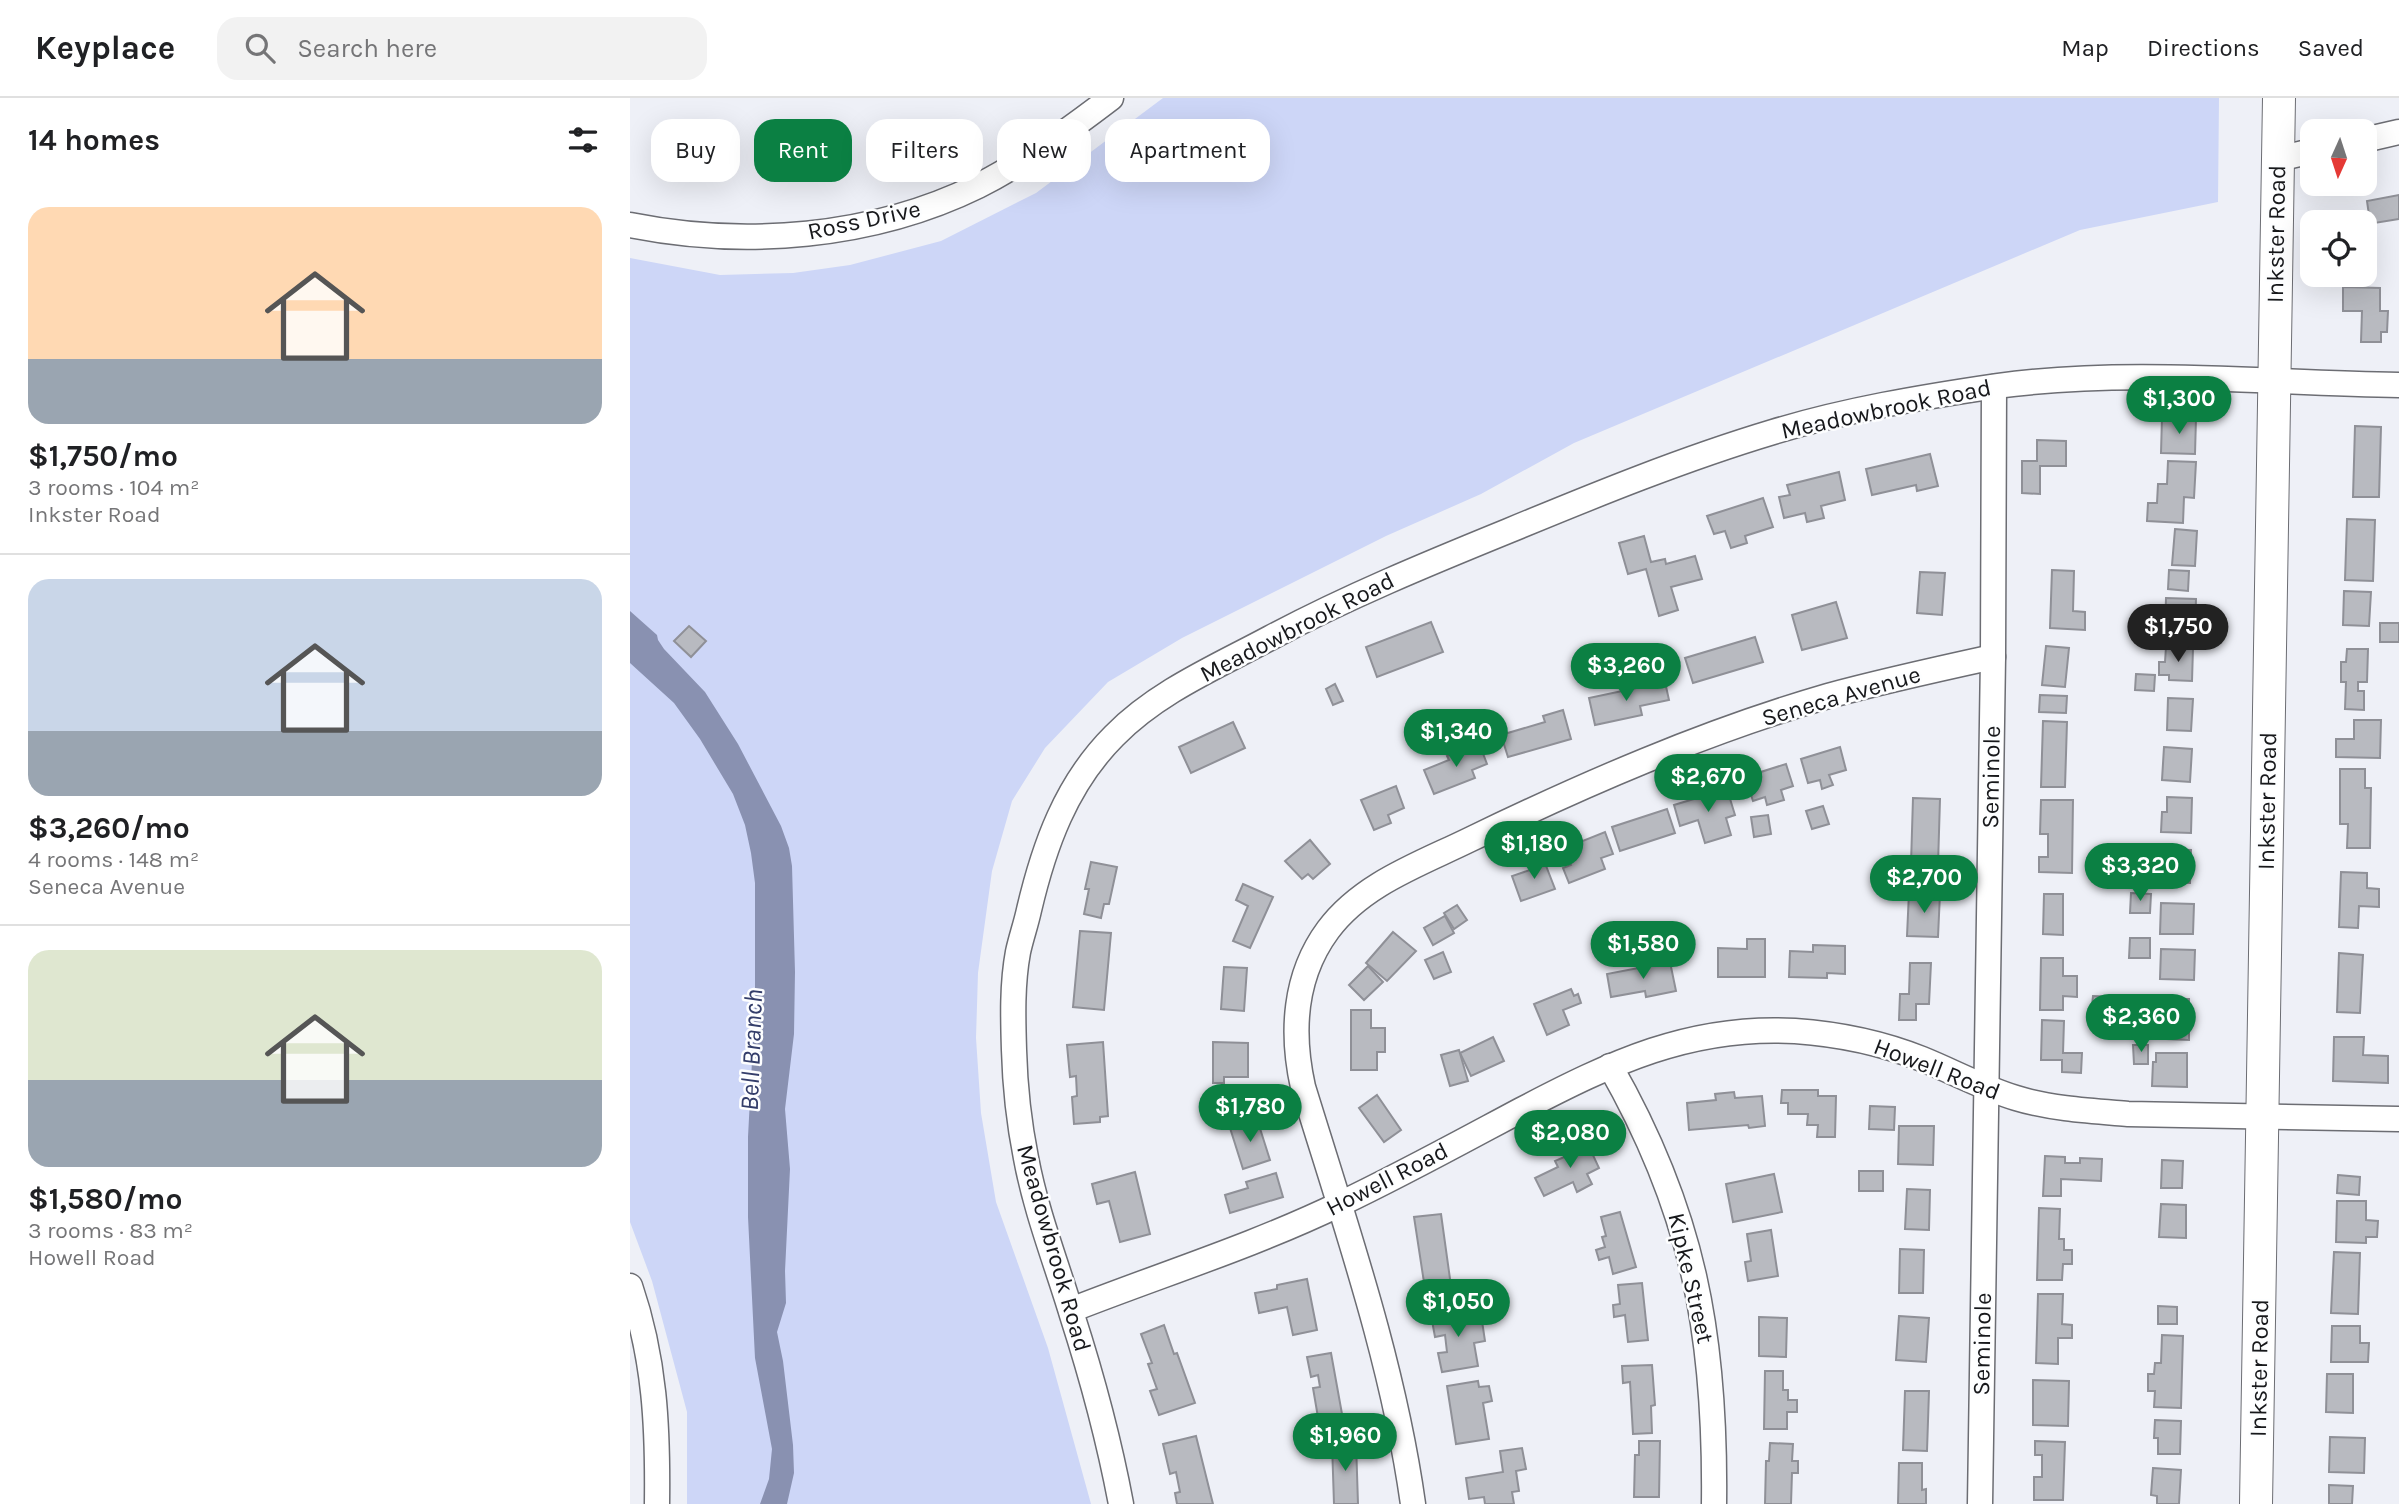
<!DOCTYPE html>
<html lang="en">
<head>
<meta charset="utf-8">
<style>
  :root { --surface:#fff; --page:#f2f2f2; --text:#202124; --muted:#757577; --line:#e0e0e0; --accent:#0b8043 }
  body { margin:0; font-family:Karla,sans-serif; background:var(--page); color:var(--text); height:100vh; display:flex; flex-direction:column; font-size:26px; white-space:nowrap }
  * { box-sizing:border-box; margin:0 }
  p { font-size:23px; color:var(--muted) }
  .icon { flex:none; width:38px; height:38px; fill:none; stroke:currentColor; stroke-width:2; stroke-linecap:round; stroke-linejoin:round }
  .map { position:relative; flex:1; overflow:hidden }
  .details { display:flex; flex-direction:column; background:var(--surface); width:630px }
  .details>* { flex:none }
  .guide { position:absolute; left:21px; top:21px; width:665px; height:63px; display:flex; gap:14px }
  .needle { width:46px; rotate:183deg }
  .controls { position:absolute; left:1670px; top:21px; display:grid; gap:14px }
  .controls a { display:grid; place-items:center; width:77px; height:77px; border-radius:14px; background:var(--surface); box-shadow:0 7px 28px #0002; font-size:35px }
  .price { position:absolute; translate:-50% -60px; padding:0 16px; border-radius:24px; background:var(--accent); color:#fff; font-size:23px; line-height:46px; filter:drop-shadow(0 2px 4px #0008) }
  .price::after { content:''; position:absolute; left:50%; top:42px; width:21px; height:16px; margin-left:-10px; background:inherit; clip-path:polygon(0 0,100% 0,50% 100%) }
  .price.on { background:#222; color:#fff }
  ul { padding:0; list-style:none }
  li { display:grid; align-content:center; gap:14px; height:371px; padding:0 28px }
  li+li { border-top:2px solid var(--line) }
  li span { display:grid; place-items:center; height:217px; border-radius:21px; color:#555 }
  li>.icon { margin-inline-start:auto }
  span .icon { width:126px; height:126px; fill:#fffc; stroke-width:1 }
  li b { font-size:30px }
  h2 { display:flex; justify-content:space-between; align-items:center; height:84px; padding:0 28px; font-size:30px }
  .chip { padding:0 24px; border-radius:21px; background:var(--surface); box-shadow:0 7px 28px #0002; font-size:24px; line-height:63px }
  .chip.on { background:var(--accent); color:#fff }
  header { display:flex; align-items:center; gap:42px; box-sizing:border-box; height:98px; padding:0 35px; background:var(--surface); border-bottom:2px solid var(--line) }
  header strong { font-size:33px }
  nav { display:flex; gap:38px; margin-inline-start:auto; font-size:24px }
  .search { width:490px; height:63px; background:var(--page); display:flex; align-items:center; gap:18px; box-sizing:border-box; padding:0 24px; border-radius:21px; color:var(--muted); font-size:26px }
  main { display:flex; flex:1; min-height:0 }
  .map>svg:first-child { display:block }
</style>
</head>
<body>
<header>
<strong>Keyplace</strong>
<div class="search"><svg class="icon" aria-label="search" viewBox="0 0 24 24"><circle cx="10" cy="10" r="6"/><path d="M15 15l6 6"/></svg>Search here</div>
<nav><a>Map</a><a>Directions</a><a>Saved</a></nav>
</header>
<main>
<section class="details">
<h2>14 homes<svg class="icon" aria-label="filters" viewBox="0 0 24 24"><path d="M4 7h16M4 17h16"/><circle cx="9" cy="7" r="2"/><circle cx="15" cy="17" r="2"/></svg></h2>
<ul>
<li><span style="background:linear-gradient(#ffd9b3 70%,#9aa5b1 0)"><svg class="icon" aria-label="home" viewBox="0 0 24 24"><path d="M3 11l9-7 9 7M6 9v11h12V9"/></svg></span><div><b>$1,750/mo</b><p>3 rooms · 104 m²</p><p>Inkster Road</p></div></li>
<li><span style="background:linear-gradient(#c9d6e8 70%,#9aa5b1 0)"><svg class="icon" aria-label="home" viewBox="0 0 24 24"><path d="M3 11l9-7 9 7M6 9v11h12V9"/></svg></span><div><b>$3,260/mo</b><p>4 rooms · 148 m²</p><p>Seneca Avenue</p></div></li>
<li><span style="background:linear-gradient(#dfe7d0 60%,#9aa5b1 0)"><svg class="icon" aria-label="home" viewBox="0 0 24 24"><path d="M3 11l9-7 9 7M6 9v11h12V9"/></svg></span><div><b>$1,580/mo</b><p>3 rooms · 83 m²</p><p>Howell Road</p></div></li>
</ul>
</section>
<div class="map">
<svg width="1769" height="1406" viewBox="0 0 1769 1406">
  <rect width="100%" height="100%" fill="#eef0f7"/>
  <!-- green -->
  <path fill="#cdd6f7" d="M533,0h1056l-1,104 -138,28 -506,213 -93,51 -95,42 -204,102 -74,44 -63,66 -33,53 -20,70 -14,102 -2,65 5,75 15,89 52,146 43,156h-404v-92l-35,-131 -22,-59v-964l90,17 73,-2 57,-8 91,-24 95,-48z"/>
  <!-- water -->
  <path fill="#8991b1" d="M0,513l27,24 1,5 6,9 41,43 33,52 43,82 8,22 3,18 3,106 -1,62 -9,75 5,60 -5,102 1,32 -9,29 6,29 10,84 1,28 -7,31h-27l9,-25 3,-30 -17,-91 -7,-141v-80l7,-133v-121l-4,-30 -6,-28 -12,-31 -33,-55 -26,-36 -44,-40z"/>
  <!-- building -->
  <g fill="#b8bac0" stroke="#8f9097" stroke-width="2">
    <path d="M1769,97v24l-25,4 1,11 -11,2v-14h-16v-3l21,-4 -2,-14z"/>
    <path d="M1713,189l37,1v23h8l-1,21h-6v10h-20l1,-31h-19z"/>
    <path d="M1532,319l34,1 -1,36 -34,-1z"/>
    <path d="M1725,328l26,1 -2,70h-26z"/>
    <path d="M1407,342l29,1v25h-26v28l-18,-1v-32h15z"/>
    <path d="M1300,356l8,32 -21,5 -1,-6 -44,10 -6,-26z"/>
    <path d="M1538,363l28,1 -2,36 -10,-1 -1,26 -36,-2 1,-18h9l1,-19h9z"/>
    <path d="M1209,374l6,28 -24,6 3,12 -17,4 -2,-9 -21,5 -5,-21 11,-2 -3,-10z"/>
    <path d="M1133,400l10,29 -28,9 2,7 -16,5 -6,-17 -11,3 -7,-18z"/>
    <path d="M1717,421l28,1 -2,61 -28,-1z"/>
    <path d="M1545,431l22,2 -2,35 -23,-1z"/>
    <path d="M1014,438l7,26 14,-3 1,5 29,-8 7,23 -31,8 7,23 -19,6 -13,-47 -18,5 -9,-31z"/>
    <path d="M1422,472l22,1 -1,40 12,1v18l-35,-2z"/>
    <path d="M1539,472l20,1 -1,20 -20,-2z"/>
    <path d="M1290,474l25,1 -3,42 -25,-2z"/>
    <path d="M1714,493l27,1 -2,34 -26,-1z"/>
    <path d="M1536,500l30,1 -1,32 -30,-1z"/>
    <path d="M1206,504l11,36 -45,12 -10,-35z"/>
    <path d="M801,524l12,30 -66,25 -11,-30z"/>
    <rect x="1750" y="525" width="19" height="19"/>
    <path d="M59,528l17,15 -15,16 -17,-16z"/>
    <path d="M1125,539l8,25 -70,21 -8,-25z"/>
    <path d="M1416,548l23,2 -4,39 -23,-2z"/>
    <path d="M1536,549l27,1 -1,33 -23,-1v-5h-10v-13h6z"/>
    <path d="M1717,551h21l-1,33h-9v9h6v19l-19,-1 1,-27h-5v-20h5z"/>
    <path d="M1506,576l19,1 -1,16 -19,-1z"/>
    <path d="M1035,584l4,18 -29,6 2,9 -47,10 -6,-27z"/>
    <path d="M705,586l8,17 -10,4 -7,-16z"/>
    <path d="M1410,597l27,1 -1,17 -27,-1z"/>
    <path d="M1538,600l25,1 -2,32 -24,-1z"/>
    <path d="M933,612l8,29 -63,18 -7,-22 44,-13 -2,-6z"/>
    <path d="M1724,622h27l-1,38 -44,-1v-18h18z"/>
    <path d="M1413,623l24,1 -2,65h-24z"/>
    <path d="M603,624l12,26 -54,25 -12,-26z"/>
    <path d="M849,645l8,21 -15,6 3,8 -41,16 -10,-24 25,-10 -2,-4z"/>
    <path d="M1210,649l6,23 -17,5 4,10 -11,4 -2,-9 -12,3 -7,-24z"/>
    <path d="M1534,649l28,2 -2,33 -28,-2z"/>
    <path d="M1156,666l7,22 -12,4 3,10 -17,5 -2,-8 -12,4 -8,-24z"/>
    <path d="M1710,671h25v19h6l-1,60h-23l1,-24h-8z"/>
    <path d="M766,688l8,22 -16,7 3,8 -17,7 -13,-30z"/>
    <path d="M1097,691l8,26 -9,3 5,17 -26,8 -7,-23 -18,6 -6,-21z"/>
    <path d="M1537,699l25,1 -1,35 -30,-1 1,-20h5z"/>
    <path d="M1283,700l27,1 -2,66 -27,-1z"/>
    <path d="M1411,702h32l-1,73 -33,-1v-15h9v-23h-8z"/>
    <path d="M1193,708l6,18 -17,5 -6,-18z"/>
    <path d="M1037,711l8,24 -55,18 -8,-24z"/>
    <path d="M1138,717l3,19 -17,3 -3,-20z"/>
    <path d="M975,734l8,22 -12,4 4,11 -36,14 -6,-15 8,-3 -3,-7 6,-2 -4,-10z"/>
    <path d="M680,742l20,24 -17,15 -5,-5 -6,5 -17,-18z"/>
    <path d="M1535,751l26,1 -1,33 -25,-1z"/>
    <path d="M913,760l12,31 -34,12 -9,-25 21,-7 -2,-7z"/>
    <path d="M461,764l26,5 -8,37h-5l-3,14 -17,-4 5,-25h-4z"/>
    <path d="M1711,774l26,1v15l12,1v18l-20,-1 -1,22 -19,-1z"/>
    <path d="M613,786l30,13 -23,51 -17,-7 15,-35 -12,-6z"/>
    <path d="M1279,794l31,1 -2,44 -31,-1z"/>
    <path d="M1501,795l20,1 -1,19h-20z"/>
    <path d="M1414,796h19v41l-20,-1z"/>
    <path d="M1531,805l33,1 -1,30h-33z"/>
    <path d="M827,807l10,15 -13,9 -10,-16z"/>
    <path d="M815,818l9,17 -21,12 -9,-17z"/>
    <path d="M450,833l31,2 -7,77 -31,-3z"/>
    <path d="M763,834l23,19 -29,30 -21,-18z"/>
    <path d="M1500,840h20v20h-21z"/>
    <path d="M1117,841h18v38h-47v-29l29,1z"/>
    <path d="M1183,847l32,1v28l-18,-1v5l-38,-1 1,-26 23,1z"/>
    <path d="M1531,851l34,1 -1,30 -34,-1z"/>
    <path d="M813,854l8,20 -17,7 -9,-19z"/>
    <path d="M1709,855l24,2 -3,58 -23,-1z"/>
    <path d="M1411,860h22v18h14v21l-14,-1v14h-23z"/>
    <path d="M1040,864l6,29 -30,6 -1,-6 -34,6 -4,-23z"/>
    <path d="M1280,865h21l-2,41h-13v16h-17l1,-26h9z"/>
    <path d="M738,868l15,16 -19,18 -15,-15z"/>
    <path d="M594,869l23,1 -3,43 -23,-2z"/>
    <path d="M941,891l3,7 4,-2 3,9 -18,7 6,15 -22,10 -13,-31z"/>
    <path d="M1463,898l19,1 -2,21 -19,-2z"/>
    <path d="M1538,901h21v41l-22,-1z"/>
    <path d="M721,912h20v18h14v24h-8v18h-26z"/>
    <path d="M1412,922l22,1 -1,32h19l-1,20 -19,-1v-12h-21z"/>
    <path d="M863,939l11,24 -33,15 -11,-23z"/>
    <path d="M1704,939h30l-1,18 25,1v27l-55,-2z"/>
    <path d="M473,944l5,74 -8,1v5l-26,2 -2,-27 5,-1 -1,-20 -6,1 -3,-32z"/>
    <path d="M583,944l35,1v34h-24v6h-11z"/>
    <path d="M1503,947h15v19h-14z"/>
    <path d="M829,952l9,31 -18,5 -9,-31z"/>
    <path d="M1526,955h31v34l-35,-1 1,-24h3z"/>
    <path d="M1152,992h36v6h18l-1,41h-18l1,-12h-11l1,-11h-20v-11h-7z"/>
    <path d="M1104,994l1,6 27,-2 3,30 -16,2 -1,-3 -59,5 -2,-27 29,-3 -1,-6z"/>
    <path d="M747,997l24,35 -17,12 -25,-34z"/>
    <path d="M1240,1008l25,1 -1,23 -25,-1z"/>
    <path d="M627,1021l13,41 -27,9 -13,-41z"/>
    <path d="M1269,1028h35l-1,39 -35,-1z"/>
    <path d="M955,1040l14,30 -12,6 5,10 -15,8 -4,-10 -29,14 -9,-18 23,-11 -3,-6 14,-6 -3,-8z"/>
    <path d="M1415,1058l20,1v6h15v-5l22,1 -1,22 -40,-2v17h-18z"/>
    <path d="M1532,1062l21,1 -1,27h-21z"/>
    <rect x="1229" y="1073" width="24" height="20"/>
    <path d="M505,1074l15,62 -30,8 -11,-41 -12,3 -5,-20z"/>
    <path d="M646,1075l7,24 -53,16 -5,-18 23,-7 -2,-6z"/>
    <path d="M1144,1076l8,38 -49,10 -7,-38z"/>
    <path d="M1708,1077l22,2 -1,18 -22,-2z"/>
    <path d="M1277,1091l23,1 -1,40 -24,-1z"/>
    <path d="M1707,1103h29v19l12,1 -1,16h-11v6l-30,-1z"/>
    <path d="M1531,1106l25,1v33l-27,-1z"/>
    <path d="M1409,1110l21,1 -1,30h5v11h8v14h-9l-1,16h-25z"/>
    <path d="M990,1114l16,55 -23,7 -4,-17 -10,3 -3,-10 9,-3 -3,-10 4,-1 -5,-19z"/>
    <path d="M811,1116l10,72 -26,3 -11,-72z"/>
    <path d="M1141,1132l7,46 -30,5 -3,-19 6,-1 -4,-27z"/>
    <path d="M1270,1151l24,1 -1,43h-24z"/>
    <path d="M1704,1154l26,1 -2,61 -27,-1z"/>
    <path d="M677,1181l10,51 -24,5 -6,-28 -28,6 -4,-20 22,-4v-4z"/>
    <path d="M1012,1185l6,57 -20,2 -3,-27 -11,2 -1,-12 7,-1 -2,-19z"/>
    <path d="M1408,1196h25l-1,30 10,1v13h-14v26l-22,-1z"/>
    <path d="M1528,1208l19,1v17h-19z"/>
    <path d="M836,1211l3,14 13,-2 3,20 -11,2 4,23 -36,6 -4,-19 9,-1 -2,-17 -10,2 -4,-22z"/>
    <path d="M1269,1218l30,2 -3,44 -30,-2z"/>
    <path d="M1129,1219l28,1 -1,39 -27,-1z"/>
    <path d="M534,1227l10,29 3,-1 18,50 -36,12 -9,-24 7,-2 -9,-25 4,-1 -11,-29z"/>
    <path d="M1702,1228h28v17h9l-1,19h-37z"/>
    <path d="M1532,1237l21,1 -2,72 -27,-1 1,-16h-7v-17h6l1,-11h6z"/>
    <path d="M701,1255l13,72 -24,4 -7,-41 7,-1 -2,-12 -7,2 -4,-20z"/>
    <path d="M1022,1267l3,40 -4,1 1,27 -19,1 -3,-52 -7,1 -1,-17z"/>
    <path d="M1135,1273h18v19h5v10h9v12h-10v17h-23z"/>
    <path d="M1697,1276h26v39l-27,-1z"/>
    <path d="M1403,1282l36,1 -1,45 -35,-1z"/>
    <path d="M848,1283l1,6 10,-1 3,15 -9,2 6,36 -33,5 -9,-58z"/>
    <path d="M1275,1293h24l-2,60 -24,-1z"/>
    <path d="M1525,1322l26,1 -1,33h-22v-16h-4z"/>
    <path d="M566,1338l17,68h-36l-2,-11 5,-1 -4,-20 -6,2 -7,-30z"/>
    <path d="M1700,1339l35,1 -1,35 -35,-1z"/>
    <path d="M1009,1343h21l-1,56h-25l1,-42h4z"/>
    <path d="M1405,1343l30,1 -2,58h-29v-23h8v-22h-7z"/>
    <path d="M726,1344l2,62h-24l-2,-61z"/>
    <path d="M1140,1345l23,1 -1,17h6v12h-6l-1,31h-26l1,-43h3z"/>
    <path d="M892,1350l4,21 -10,2 3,20 -7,1 2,12h-29l-1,-7 -15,2 -3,-21 37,-6 -3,-21z"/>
    <path d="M1269,1365h23v27l4,-1v15h-28z"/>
    <path d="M1523,1370l28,2 -2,34h-22v-8l-6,-1z"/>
    <path d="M1699,1387l24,1 -1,18h-23z"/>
  </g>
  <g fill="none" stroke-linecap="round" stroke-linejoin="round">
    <defs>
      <g id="minor">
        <path d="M1734,42l35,-8"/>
        <path d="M1648,61l34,-8"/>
        <path d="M0,127c115,23 242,13 348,-39 47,-24 91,-56 133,-88"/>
        <path d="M980,968c84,147 106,270 104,438"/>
        <path d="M0,1188c25,73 28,141 27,218"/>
        <path d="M441,1212c89,-35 182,-64 269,-106 61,-29 121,-62 181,-94 90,-47 169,-85 274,-79 43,3 87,12 127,28 32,13 61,29 94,39 36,11 75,13 112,16l271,5"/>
        <path d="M491,1406c-12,-64 -29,-127 -49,-189 -16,-53 -36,-103 -46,-157 -7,-35 -11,-72 -12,-108 -1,-32 -2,-66 4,-98 3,-14 8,-28 11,-42 15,-64 37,-126 85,-174 43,-44 102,-69 156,-98 77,-41 157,-74 238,-107 87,-36 175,-72 265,-99 72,-22 149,-35 224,-46 133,-18 268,-3 402,-1"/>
        <path d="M783,1406c-20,-143 -68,-280 -110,-417 -12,-54 -9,-111 25,-157 34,-46 92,-66 141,-90 116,-56 235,-108 359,-144 55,-15 110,-27 165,-39"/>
        <path d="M1350,1406l13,-847 1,-270"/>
      </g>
      <path id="major" d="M1626,1406l23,-1406"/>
    </defs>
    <!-- minor casing -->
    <use href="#minor" stroke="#6c6d73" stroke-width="27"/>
    <!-- major casing -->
    <use href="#major" stroke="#6c6d73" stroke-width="34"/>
    <!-- minor -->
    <use href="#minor" stroke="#fff" stroke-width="24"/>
    <!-- major -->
    <use href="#major" stroke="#fff" stroke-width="32"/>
  </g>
  <g text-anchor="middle" stroke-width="5" stroke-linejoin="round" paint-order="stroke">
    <!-- street labels -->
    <g font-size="24" fill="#17181b" stroke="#fdfeff">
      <text transform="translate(234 122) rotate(-12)" y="8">Ross Drive</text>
      <text transform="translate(1646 136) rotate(-89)" y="8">Inkster Road</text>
      <text transform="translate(1256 311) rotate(-12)" y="8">Meadowbrook Road</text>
      <text transform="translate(667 529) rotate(-27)" y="8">Meadowbrook Road</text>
      <text transform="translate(1211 598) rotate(-16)" y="8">Seneca Avenue</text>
      <text transform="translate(1361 679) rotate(-89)" y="8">Seminole</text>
      <text transform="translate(1637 703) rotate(-89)" y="8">Inkster Road</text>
      <text transform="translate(1307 971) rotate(21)" y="8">Howell Road</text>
      <text transform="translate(757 1081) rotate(-27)" y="8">Howell Road</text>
      <text transform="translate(424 1150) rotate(74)" y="8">Meadowbrook Road</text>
      <text transform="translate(1061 1180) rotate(77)" y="8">Kipke Street</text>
      <text transform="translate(1352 1246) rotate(-89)" y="8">Seminole</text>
      <text transform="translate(1629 1270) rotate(-89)" y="8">Inkster Road</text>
    </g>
    <!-- water labels -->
    <g font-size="26" font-style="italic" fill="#333d6a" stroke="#fdfeff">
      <text transform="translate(121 952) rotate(-88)" y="9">Bell Branch</text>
    </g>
  </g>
</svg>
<div class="controls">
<a><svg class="needle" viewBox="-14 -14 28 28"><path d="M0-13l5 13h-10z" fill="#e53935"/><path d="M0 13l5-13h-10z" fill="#757577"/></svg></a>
<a><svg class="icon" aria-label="locate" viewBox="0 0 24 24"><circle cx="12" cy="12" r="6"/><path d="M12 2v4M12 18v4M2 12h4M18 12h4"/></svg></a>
</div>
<b class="price" style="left:1549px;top:338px">$1,300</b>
<b class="price on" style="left:1548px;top:566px">$1,750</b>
<b class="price" style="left:996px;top:605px">$3,260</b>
<b class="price" style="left:826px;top:671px">$1,340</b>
<b class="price" style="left:1078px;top:716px">$2,670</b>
<b class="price" style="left:904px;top:783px">$1,180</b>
<b class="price" style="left:1510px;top:805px">$3,320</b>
<b class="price" style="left:1294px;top:817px">$2,700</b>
<b class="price" style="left:1013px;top:883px">$1,580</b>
<b class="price" style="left:1511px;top:956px">$2,360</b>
<b class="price" style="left:620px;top:1046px">$1,780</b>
<b class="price" style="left:940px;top:1072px">$2,080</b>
<b class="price" style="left:828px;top:1241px">$1,050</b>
<b class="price" style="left:715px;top:1375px">$1,960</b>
<div class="guide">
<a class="chip">Buy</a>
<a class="chip on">Rent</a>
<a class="chip">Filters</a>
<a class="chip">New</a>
<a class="chip">Apartment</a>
</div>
</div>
</main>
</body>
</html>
